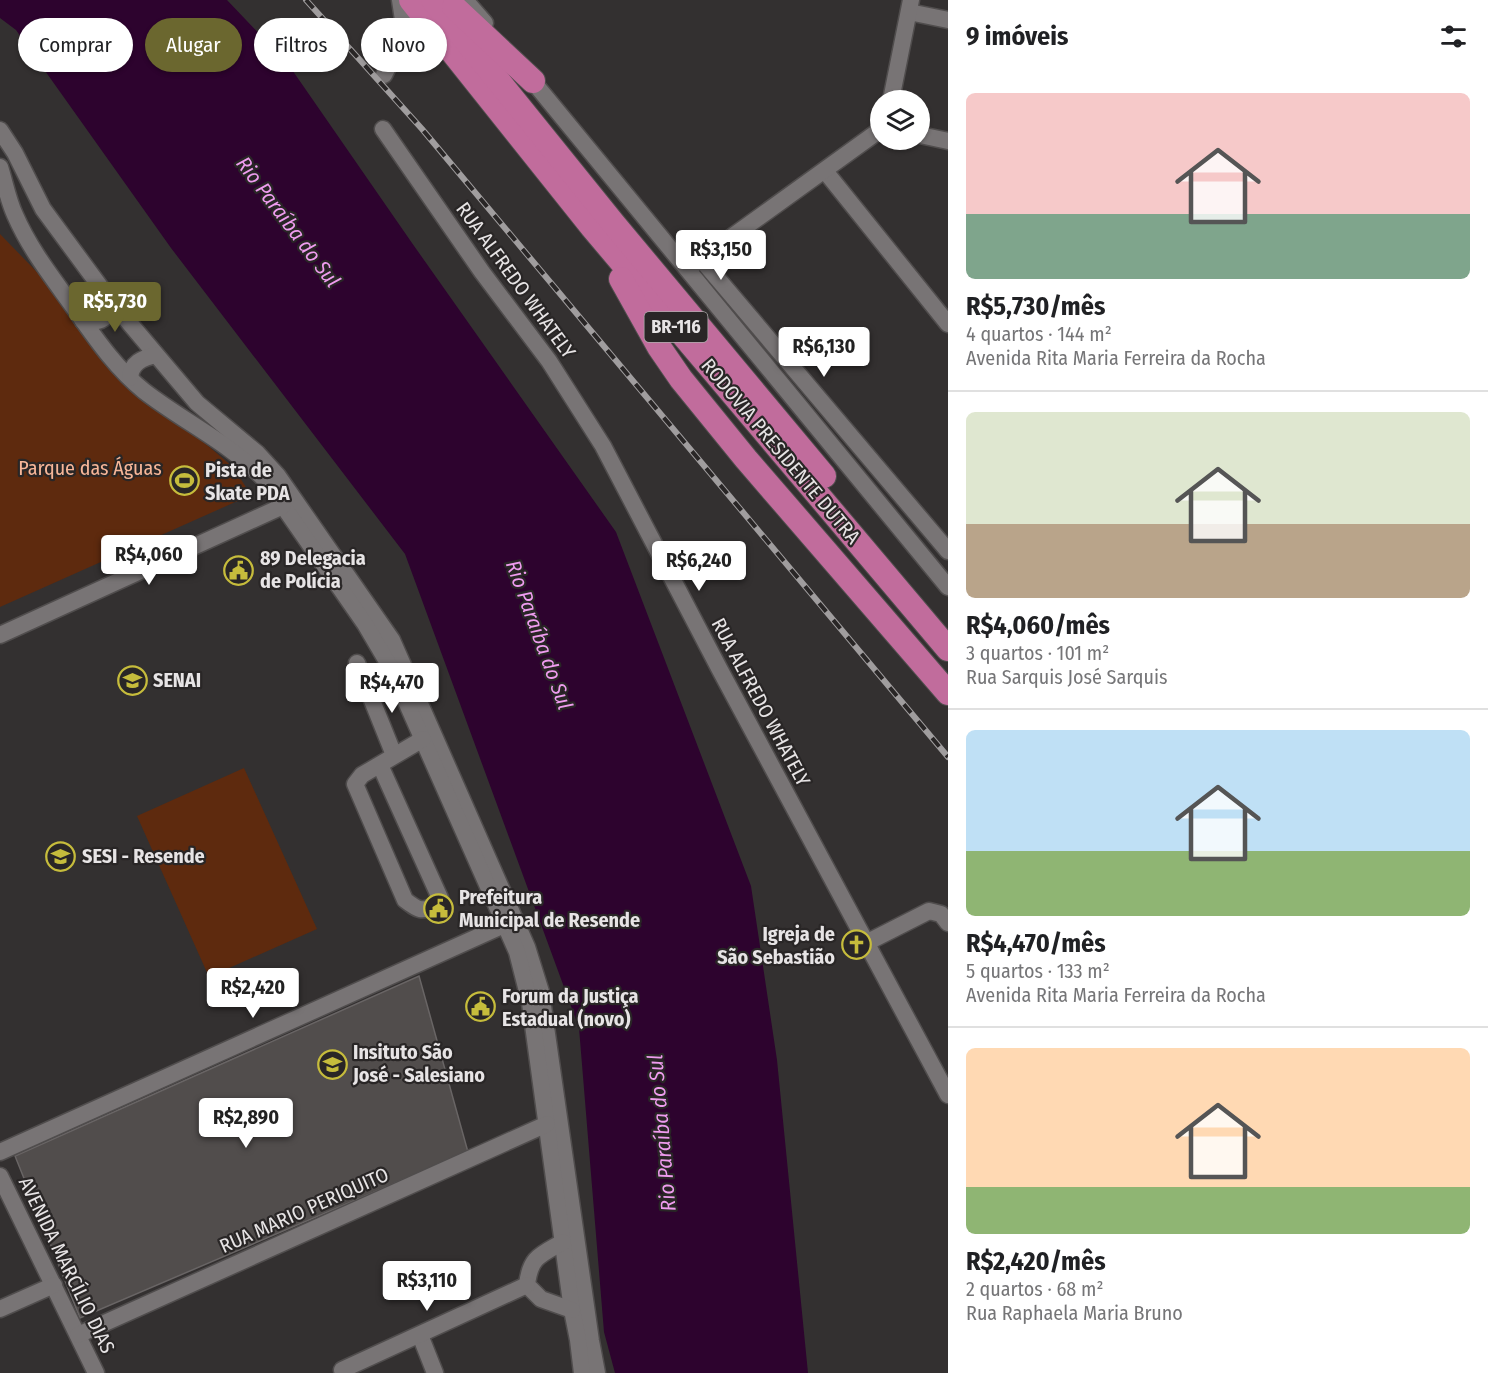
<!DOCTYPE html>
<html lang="pt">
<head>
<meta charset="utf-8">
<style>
  :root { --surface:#fff; --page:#f2f2f2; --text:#202124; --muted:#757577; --line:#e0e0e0; --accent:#6b672f }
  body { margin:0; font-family:"Fira Sans Condensed",sans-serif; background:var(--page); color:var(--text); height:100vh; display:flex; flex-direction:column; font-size:22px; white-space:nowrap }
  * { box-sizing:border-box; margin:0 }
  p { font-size:20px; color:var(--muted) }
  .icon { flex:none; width:33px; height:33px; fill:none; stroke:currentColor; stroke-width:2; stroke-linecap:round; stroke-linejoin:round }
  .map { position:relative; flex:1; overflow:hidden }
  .sheet { display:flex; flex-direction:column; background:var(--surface); width:540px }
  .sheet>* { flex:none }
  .guide { position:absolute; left:18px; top:18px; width:570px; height:54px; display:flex; gap:12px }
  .controls { position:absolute; left:870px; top:90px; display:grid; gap:12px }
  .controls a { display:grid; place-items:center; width:60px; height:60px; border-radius:50%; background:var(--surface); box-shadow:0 2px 4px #0004; font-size:30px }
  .price { position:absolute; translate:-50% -51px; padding:0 14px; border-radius:6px; background:#fff; color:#222; font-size:20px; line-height:39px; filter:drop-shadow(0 2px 3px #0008) }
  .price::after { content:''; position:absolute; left:50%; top:36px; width:18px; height:14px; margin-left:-9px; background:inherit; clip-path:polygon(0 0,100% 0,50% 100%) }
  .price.current { background:var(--accent); color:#fff }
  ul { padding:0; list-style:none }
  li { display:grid; align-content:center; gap:12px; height:318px; padding:0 18px }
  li+li { border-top:2px solid var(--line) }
  li span { display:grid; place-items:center; height:186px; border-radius:9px; color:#555 }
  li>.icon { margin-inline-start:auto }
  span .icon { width:108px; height:108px; fill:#fffc; stroke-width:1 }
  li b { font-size:26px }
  h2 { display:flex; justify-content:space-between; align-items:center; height:72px; padding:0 18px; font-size:26px }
  .pill { padding:0 21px; border-radius:27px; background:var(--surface); box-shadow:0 2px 4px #0004; font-size:21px; line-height:54px }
  .pill.current { background:var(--accent); color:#fff }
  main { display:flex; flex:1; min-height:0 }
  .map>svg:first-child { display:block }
</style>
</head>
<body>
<main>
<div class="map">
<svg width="948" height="1373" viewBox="0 0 948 1373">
  <rect width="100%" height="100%" fill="#333030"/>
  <!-- green -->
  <g fill="#5e2a0e">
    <path d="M0,234l194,200 39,33 18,28 -251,112z"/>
    <path d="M244,768l73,161 -108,48 -72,-161z"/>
  </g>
  <!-- water -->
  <path fill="#2d032e" d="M0,0h227l61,64 124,179 204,289 135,354 26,174 31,313h-193l-11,-41 -25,-304 -174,-474 -234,-306 -155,-218 -16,-12z"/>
  <!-- building -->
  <path fill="#514d4c" stroke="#696565" stroke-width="1.5" d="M419,976l49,176 -388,166 -65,-162z"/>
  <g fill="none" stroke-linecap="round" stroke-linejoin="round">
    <defs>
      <g id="minor">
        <path d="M465,0l20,23"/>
        <path d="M909,12l39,8"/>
        <path d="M526,73l422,514"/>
        <path d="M384,75l21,-42 -5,-33"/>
        <path d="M891,100l20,-100"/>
        <path d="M383,129l99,143 67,89 54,85 117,224 228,425"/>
        <path d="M0,130l15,23 28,56 67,91 87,103 60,50 21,23 114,164 135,307 14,45 50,349 6,32"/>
        <path d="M920,135l28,6"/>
        <path d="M0,167c5,16 8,33 15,48 16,37 41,67 64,100 19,27 39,55 65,76 40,31 86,52 121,89l100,144 27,46 125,282 13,51 42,307 6,30 4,33"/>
        <path d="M825,171l123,153"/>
        <path d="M701,259l179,-129"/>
        <path d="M689,268l12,-9 247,292"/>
        <path d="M83,321c17,3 28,-2 27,-21"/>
        <path d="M130,378c1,-15 12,-20 26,-23"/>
        <path d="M0,635l283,-129"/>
        <path d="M357,663l37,92"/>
        <path d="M380,765l60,133 -3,6c-15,9 -19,6 -32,-4l-50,-116 7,-9 61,-36"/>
        <path d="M866,943l63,-32 12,3 7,9"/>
        <path d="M0,1152l504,-227 9,-2"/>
        <path d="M0,1176l96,197"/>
        <path d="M563,1242c-23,13 -33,15 -36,43l14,14 31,11"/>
        <path d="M0,1309l54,-24"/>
        <path d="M78,1335l469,-211"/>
        <path d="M420,1335l15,38"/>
        <path d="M342,1370l185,-85"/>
      </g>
      <g id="highway">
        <path d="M411,0l181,227 356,422"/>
        <path d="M433,0l180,223 211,253"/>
        <path d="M454,7l79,74"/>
        <path d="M621,279l38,68 22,32 65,80 202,234"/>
      </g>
    </defs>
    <!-- minor casing -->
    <use href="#minor" stroke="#504d4d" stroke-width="19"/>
    <!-- highway casing -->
    <use href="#highway" stroke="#504d4d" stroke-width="26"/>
    <!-- minor -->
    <use href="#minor" stroke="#787475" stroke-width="16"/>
    <!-- highway -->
    <use href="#highway" stroke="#c16c9c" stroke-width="24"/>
    <defs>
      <path id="rail" d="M306,0l116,129 526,628"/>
    </defs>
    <!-- rail casing -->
    <use href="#rail" stroke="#a09d9e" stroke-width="6"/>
    <!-- rail -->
    <use href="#rail" stroke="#292626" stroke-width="4" stroke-dasharray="11" stroke-linecap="butt"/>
  </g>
  <!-- icons -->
  <defs>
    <symbol id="stadium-ring" viewBox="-11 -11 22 22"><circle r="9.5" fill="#292626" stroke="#c6bc3c" stroke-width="1.5"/><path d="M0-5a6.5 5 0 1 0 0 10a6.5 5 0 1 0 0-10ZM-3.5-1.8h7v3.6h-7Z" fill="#c6bc3c"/></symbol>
    <symbol id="civic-ring" viewBox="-11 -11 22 22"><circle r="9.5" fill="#292626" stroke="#c6bc3c" stroke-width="1.5"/><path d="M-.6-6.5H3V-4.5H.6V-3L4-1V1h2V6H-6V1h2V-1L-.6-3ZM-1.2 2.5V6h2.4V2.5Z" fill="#c6bc3c"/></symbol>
    <symbol id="university-ring" viewBox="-11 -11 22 22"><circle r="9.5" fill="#292626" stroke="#c6bc3c" stroke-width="1.5"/><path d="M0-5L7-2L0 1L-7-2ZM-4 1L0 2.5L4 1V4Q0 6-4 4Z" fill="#c6bc3c"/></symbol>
    <symbol id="school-ring" viewBox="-11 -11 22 22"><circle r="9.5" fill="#292626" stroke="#c6bc3c" stroke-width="1.5"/><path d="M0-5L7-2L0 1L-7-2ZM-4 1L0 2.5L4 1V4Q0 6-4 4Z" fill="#c6bc3c"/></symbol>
    <symbol id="church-ring" viewBox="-11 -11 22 22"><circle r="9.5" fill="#292626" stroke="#c6bc3c" stroke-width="1.5"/><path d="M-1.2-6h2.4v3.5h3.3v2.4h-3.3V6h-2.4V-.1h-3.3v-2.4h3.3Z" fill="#c6bc3c"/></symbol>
  </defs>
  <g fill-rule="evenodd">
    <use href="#stadium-ring" x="168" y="464" width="33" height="33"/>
    <use href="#civic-ring" x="222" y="554" width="33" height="33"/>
    <use href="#university-ring" x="116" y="664" width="33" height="33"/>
    <use href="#school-ring" x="44" y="840" width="33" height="33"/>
    <use href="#civic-ring" x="422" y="892" width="33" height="33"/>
    <use href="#church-ring" x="840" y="928" width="33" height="33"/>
    <use href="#civic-ring" x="464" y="990" width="33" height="33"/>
    <use href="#school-ring" x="316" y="1048" width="33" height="33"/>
  </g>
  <g text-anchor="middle" stroke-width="4.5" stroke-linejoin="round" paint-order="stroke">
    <!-- shield labels -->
    <rect fill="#292626" stroke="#aeabac" stroke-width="1.5" x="644.5" y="312" width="63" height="30" rx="4.5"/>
    <g font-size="18" font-weight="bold" fill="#e7e4e5">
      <text x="676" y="333">BR-116</text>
    </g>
    <!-- street labels -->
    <g font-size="20" fill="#e7e4e5" stroke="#292626">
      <text transform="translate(516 280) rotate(54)" y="7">RUA ALFREDO WHATELY</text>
      <text transform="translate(781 451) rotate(50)" y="7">RODOVIA PRESIDENTE DUTRA</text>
      <text transform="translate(761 702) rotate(62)" y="7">RUA ALFREDO WHATELY</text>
      <text transform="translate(304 1210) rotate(-24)" y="7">RUA MARIO PERIQUITO</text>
      <text transform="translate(67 1265) rotate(64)" y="7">AVENIDA MARCÍLIO DIAS</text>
    </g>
    <!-- park labels -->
    <g font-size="20" fill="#f7b698" stroke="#292626">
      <text x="90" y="475">Parque das Águas</text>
    </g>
    <!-- poi labels -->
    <g font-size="20" font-weight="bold" fill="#e7e4e5" stroke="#292626" text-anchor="start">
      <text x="205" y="477">Pista de<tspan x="205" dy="23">Skate PDA</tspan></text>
      <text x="260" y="565">89 Delegacia<tspan x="260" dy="23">de Polícia</tspan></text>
      <text x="153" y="687">SENAI</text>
      <text x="82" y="863">SESI - Resende</text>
      <text x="459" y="904">Prefeitura<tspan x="459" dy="23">Municipal de Resende</tspan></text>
      <text x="835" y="941" text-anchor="end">Igreja de<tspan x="835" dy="23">São Sebastião</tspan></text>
      <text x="502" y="1003">Forum da Justiça<tspan x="502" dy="23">Estadual (novo)</tspan></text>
      <text x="353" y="1059">Insituto São<tspan x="353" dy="23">José - Salesiano</tspan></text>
    </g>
    <!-- water labels -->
    <g font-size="21" font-style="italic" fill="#ef9cef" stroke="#292626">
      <text transform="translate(288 222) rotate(53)" y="7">Rio Paraíba do Sul</text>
      <text transform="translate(539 635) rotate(70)" y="7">Rio Paraíba do Sul</text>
      <text transform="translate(662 1133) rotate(-95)" y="7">Rio Paraíba do Sul</text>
    </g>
  </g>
</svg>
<div class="controls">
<a><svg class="icon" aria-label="layers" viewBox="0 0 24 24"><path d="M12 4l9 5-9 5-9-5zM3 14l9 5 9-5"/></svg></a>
</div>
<b class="price" style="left:721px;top:281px">R$3,150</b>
<b class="price current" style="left:115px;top:333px">R$5,730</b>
<b class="price" style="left:824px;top:378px">R$6,130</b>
<b class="price" style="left:149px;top:586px">R$4,060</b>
<b class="price" style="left:699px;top:592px">R$6,240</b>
<b class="price" style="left:392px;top:714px">R$4,470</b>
<b class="price" style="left:253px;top:1019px">R$2,420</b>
<b class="price" style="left:246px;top:1149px">R$2,890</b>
<b class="price" style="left:427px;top:1312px">R$3,110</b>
<div class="guide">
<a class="pill">Comprar</a>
<a class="pill current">Alugar</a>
<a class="pill">Filtros</a>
<a class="pill">Novo</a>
</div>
</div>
<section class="sheet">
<h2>9 imóveis<svg class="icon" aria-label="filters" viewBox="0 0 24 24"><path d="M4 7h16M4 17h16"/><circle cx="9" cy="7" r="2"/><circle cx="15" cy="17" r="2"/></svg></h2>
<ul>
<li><span style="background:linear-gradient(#f6c9c9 65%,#7fa58c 0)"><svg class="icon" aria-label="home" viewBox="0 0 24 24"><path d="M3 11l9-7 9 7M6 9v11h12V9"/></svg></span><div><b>R$5,730/mês</b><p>4 quartos · 144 m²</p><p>Avenida Rita Maria Ferreira da Rocha</p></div></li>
<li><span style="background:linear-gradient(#dfe7d0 60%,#b9a48a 0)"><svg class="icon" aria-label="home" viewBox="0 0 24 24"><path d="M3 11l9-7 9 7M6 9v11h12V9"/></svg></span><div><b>R$4,060/mês</b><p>3 quartos · 101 m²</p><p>Rua Sarquis José Sarquis</p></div></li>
<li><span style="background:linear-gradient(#bfe0f5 65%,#8fb573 0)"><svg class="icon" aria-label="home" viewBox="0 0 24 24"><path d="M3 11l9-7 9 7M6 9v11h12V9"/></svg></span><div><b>R$4,470/mês</b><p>5 quartos · 133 m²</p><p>Avenida Rita Maria Ferreira da Rocha</p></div></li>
<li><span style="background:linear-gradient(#ffd9b3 75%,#8fb573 0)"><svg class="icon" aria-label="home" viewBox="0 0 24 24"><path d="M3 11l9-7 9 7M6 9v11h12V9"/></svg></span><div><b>R$2,420/mês</b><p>2 quartos · 68 m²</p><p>Rua Raphaela Maria Bruno</p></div></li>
</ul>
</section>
</main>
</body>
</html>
